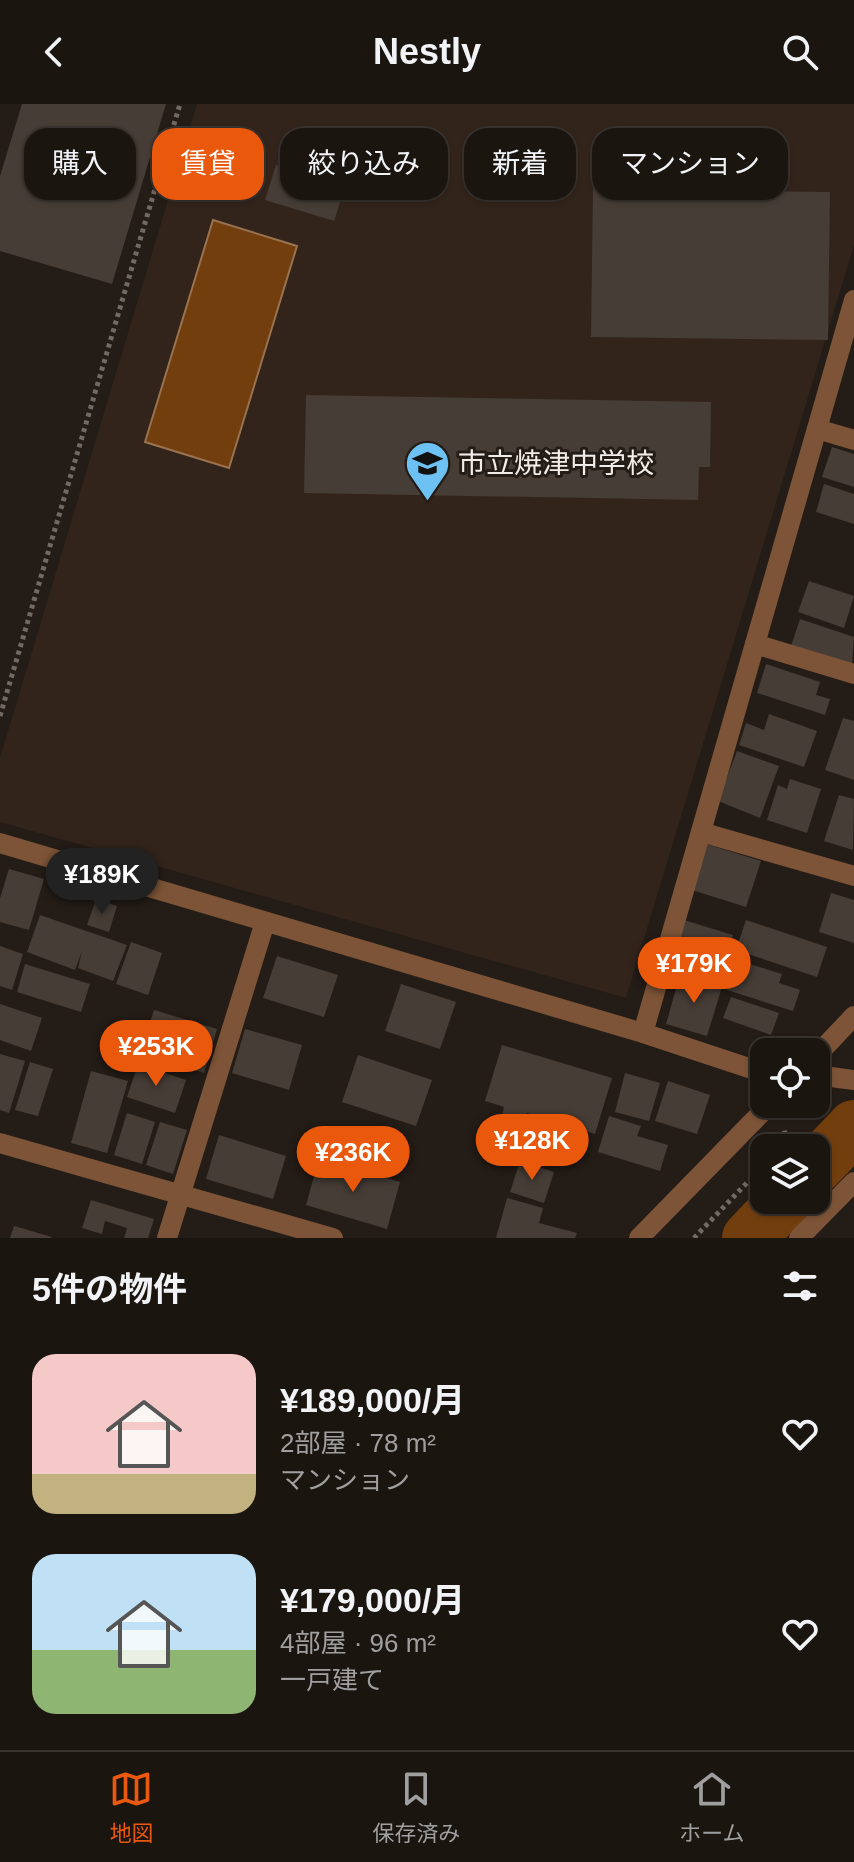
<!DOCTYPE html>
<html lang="ja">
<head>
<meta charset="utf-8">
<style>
  :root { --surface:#1b1510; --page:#28221e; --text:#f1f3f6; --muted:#a09f9f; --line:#393430; --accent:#ea580c }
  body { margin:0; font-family:Arial,"Noto Sans JP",sans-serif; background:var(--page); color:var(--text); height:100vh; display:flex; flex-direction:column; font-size:30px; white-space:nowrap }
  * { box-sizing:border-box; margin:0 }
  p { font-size:26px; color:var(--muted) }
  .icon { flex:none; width:44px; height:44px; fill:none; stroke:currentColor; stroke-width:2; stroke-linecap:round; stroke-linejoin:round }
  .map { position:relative; height:1134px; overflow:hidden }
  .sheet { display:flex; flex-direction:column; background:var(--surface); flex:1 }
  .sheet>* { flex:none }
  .top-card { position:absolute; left:24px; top:24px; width:806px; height:72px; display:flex; gap:16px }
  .buttons { position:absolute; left:750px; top:934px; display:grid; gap:16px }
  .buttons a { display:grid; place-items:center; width:80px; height:80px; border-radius:16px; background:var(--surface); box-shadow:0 2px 6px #0004,0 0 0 2px var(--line); font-size:40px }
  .price { position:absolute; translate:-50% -68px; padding:0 18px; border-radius:28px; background:var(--accent); color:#fff; font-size:26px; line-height:52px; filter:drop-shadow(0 2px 4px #0008) }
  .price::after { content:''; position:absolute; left:50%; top:48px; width:24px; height:18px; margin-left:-12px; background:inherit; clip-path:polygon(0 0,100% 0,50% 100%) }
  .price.current { background:#222; color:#fff }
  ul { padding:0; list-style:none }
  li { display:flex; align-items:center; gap:24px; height:200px; padding:0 32px }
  li span { display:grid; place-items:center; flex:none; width:224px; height:160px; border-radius:24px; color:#555 }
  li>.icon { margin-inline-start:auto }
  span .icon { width:96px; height:96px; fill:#fffc; stroke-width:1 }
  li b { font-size:34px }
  h2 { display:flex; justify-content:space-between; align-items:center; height:96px; padding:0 32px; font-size:34px }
  .tag { padding:0 28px; border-radius:24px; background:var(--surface); box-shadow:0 2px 6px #0004,0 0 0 2px var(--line); font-size:28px; line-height:72px }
  .tag.current { background:var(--accent); color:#fff }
  header { display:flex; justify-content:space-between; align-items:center; height:104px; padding:0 32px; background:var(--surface); font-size:36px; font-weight:700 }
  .tabs { display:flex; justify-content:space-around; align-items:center; height:112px; border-top:2px solid var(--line); background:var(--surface); font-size:22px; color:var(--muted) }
  .tabs a { display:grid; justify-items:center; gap:4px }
  .tabs .current { color:var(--accent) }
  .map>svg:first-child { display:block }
</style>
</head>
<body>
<header><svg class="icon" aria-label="back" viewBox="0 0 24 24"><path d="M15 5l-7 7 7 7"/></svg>Nestly<svg class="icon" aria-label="search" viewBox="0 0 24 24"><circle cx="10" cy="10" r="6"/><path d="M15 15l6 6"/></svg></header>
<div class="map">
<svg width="854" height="1134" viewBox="0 0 854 1134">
  <rect width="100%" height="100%" fill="#241c16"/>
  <!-- built -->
  <path fill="#32241b" d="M197,0h657v141l-228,753 -626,-176v-64z"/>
  <!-- water -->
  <path fill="#733e0e" stroke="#99724f" stroke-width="2" d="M213,116l84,26 -68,222 -84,-26z"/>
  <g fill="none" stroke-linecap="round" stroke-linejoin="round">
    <!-- river -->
    <g stroke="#733e0e" stroke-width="54">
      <path d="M816,1063l38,-40"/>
      <path d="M749,1134l36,-38"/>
    </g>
  </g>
  <!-- building -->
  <g fill="#463d36">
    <path d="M22,0h144l-54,180 -112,-33v-75z"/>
    <path d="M276,61l69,22 -11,34 -69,-21z"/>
    <path d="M593,85l237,3 -2,148 -237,-3z"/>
    <path d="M306,291l405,7 -1,65h-11l-1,33 -394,-7z"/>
    <path d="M832,343l22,7v33l-32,-10z"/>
    <path d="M824,380l30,10v30l-38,-12z"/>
    <path d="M809,477l45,15 -10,32 -46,-16z"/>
    <path d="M800,515l54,18 -2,29 -61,-20z"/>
    <path d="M766,560l54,18 -4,13 14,4 -5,16 -68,-22z"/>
    <path d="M769,610l48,17 -13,36 -65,-22 7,-22 18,7z"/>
    <path d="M843,614l11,3v59l-29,-10z"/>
    <path d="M737,647l42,15 -19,52 -42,-17z"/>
    <path d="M790,675l31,10 -14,44 -40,-13 11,-35 9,4z"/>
    <path d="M839,691l15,4 -1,51 -29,-9z"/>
    <path d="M706,740l55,17 -15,46 -54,-17z"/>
    <path d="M9,765l35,10 -15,51 -29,-8v-24z"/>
    <path d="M831,789l23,7v43l-35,-11z"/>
    <path d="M96,795l21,7 -8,26 -22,-7z"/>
    <path d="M40,811l87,30 -14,36 -35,-13 4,-17 -7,19 -48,-18z"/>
    <path d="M684,816l49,15 -9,30 -49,-15z"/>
    <path d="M746,816l81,27 -10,30 -81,-27z"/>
    <path d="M131,838l31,11 -14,42 -32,-11z"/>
    <path d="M0,842l23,8 -11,36 -12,-4z"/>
    <path d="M277,852l61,19 -14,42 -61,-19z"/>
    <path d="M737,856l45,14 -3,9 21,7 -7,21 -66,-21z"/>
    <path d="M25,860l65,20 -9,28 -64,-20z"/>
    <path d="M680,871l42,12 -15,49 -41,-12z"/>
    <path d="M401,880l55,18 -16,47 -55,-18z"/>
    <path d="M731,893l48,16 -8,22 -48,-17z"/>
    <path d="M0,900l42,14 -11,33 -31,-11z"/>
    <path d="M154,906l63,19 -13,44 -64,-20z"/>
    <path d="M245,925l57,16 -13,45 -57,-17z"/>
    <path d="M502,941l110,33 -17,56 -68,-21 -4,14 -22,-7 3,-13 -19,-6z"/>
    <path d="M0,950l25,7 -16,52 -9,-3z"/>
    <path d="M358,951l74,25 -16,46 -74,-24z"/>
    <path d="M30,958l23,7 -15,47 -23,-6z"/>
    <path d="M138,960l48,16 -11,33 -48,-16z"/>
    <path d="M91,967l37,10 -21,72 -36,-10z"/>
    <path d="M625,969l35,10 -11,38 -34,-9z"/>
    <path d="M668,977l42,14 -13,39 -42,-13z"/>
    <path d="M127,1009l28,9 -13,42 -28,-9z"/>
    <path d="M609,1012l32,10 -4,10 31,9 -8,26 -62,-19z"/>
    <path d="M160,1018l27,8 -14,44 -27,-9z"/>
    <path d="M219,1031l67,21 -13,43 -67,-20z"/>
    <path d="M319,1055l81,23 -13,47 -81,-24z"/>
    <path d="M520,1057l34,11 -10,31 -34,-11z"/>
    <path d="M507,1094l36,10 -4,15 38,10 -2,5h-79z"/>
    <path d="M91,1096l63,19 -6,19h-24l3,-10 -22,-7 -3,13 -20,-6z"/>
    <path d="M14,1122l38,11 -1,1h-41z"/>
  </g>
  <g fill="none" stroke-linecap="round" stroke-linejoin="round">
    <!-- path -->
    <g stroke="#716964" stroke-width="5" stroke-dasharray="4 4" stroke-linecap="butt">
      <path d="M0,612l180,-612"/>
      <path d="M780,1044l6,-6 -2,-15"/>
      <path d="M694,1134l70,-73"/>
    </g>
    <!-- minor -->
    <g stroke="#7d5437" stroke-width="20">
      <path d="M817,325l37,11"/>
      <path d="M755,540l99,30"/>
      <path d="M701,728l153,44"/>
      <path d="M0,739l643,190 121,40"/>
      <path d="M643,929l211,-733"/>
      <path d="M816,971l38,5"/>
      <path d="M0,1039l333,95"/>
      <path d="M167,1134l98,-316"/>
      <path d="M799,1134l55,-56"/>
    </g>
    <!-- tertiary -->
    <g stroke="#7d5437" stroke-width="20">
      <path d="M816,952l38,-40"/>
      <path d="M639,1134l131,-134"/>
    </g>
  </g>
  <!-- icons -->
  <defs>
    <symbol id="school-pin" viewBox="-11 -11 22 30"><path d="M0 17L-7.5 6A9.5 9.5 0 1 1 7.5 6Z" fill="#6ec2f3" stroke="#241c16"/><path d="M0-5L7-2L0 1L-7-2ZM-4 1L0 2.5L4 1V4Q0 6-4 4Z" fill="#111"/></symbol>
  </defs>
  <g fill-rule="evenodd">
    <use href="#school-pin" x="402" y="334" width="51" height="69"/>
  </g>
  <g text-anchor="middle" stroke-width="6" stroke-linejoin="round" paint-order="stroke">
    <!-- poi labels -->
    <g font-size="28" fill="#f2ece8" stroke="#241c16" text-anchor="start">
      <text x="458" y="369">市立焼津中学校</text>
    </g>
  </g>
</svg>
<div class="buttons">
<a><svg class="icon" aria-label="locate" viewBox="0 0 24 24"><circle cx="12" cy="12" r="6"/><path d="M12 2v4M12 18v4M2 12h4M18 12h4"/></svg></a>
<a><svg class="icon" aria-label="layers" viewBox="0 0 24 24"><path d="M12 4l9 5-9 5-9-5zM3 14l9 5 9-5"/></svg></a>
</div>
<b class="price current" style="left:102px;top:812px">¥189K</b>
<b class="price" style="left:694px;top:901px">¥179K</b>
<b class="price" style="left:156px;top:984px">¥253K</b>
<b class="price" style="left:532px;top:1078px">¥128K</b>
<b class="price" style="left:353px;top:1090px">¥236K</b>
<div class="top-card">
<a class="tag">購入</a>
<a class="tag current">賃貸</a>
<a class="tag">絞り込み</a>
<a class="tag">新着</a>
<a class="tag">マンション</a>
</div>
</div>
<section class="sheet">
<h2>5件の物件<svg class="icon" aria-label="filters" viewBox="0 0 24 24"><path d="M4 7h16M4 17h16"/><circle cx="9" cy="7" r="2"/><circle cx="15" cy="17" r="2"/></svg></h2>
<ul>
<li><span style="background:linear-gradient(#f6c9c9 75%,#c2b280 0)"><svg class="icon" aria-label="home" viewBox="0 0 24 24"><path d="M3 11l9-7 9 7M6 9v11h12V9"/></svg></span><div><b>¥189,000/月</b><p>2部屋 · 78 m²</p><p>マンション</p></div><svg class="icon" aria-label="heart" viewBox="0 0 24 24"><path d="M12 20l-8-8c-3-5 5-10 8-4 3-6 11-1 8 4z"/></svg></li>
<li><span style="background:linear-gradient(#bfe0f5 60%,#8fb573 0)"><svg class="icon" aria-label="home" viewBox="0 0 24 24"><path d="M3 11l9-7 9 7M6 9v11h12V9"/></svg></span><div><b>¥179,000/月</b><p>4部屋 · 96 m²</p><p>一戸建て</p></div><svg class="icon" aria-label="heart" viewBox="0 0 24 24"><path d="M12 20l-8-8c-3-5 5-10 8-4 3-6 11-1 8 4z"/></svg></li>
</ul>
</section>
<nav class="tabs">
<a class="current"><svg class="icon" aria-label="map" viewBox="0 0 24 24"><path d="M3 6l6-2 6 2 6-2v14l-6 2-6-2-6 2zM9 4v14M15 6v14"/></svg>地図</a>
<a><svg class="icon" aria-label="saved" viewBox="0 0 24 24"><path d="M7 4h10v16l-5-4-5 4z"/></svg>保存済み</a>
<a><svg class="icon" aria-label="home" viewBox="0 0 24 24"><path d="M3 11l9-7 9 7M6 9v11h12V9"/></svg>ホーム</a>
</nav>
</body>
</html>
